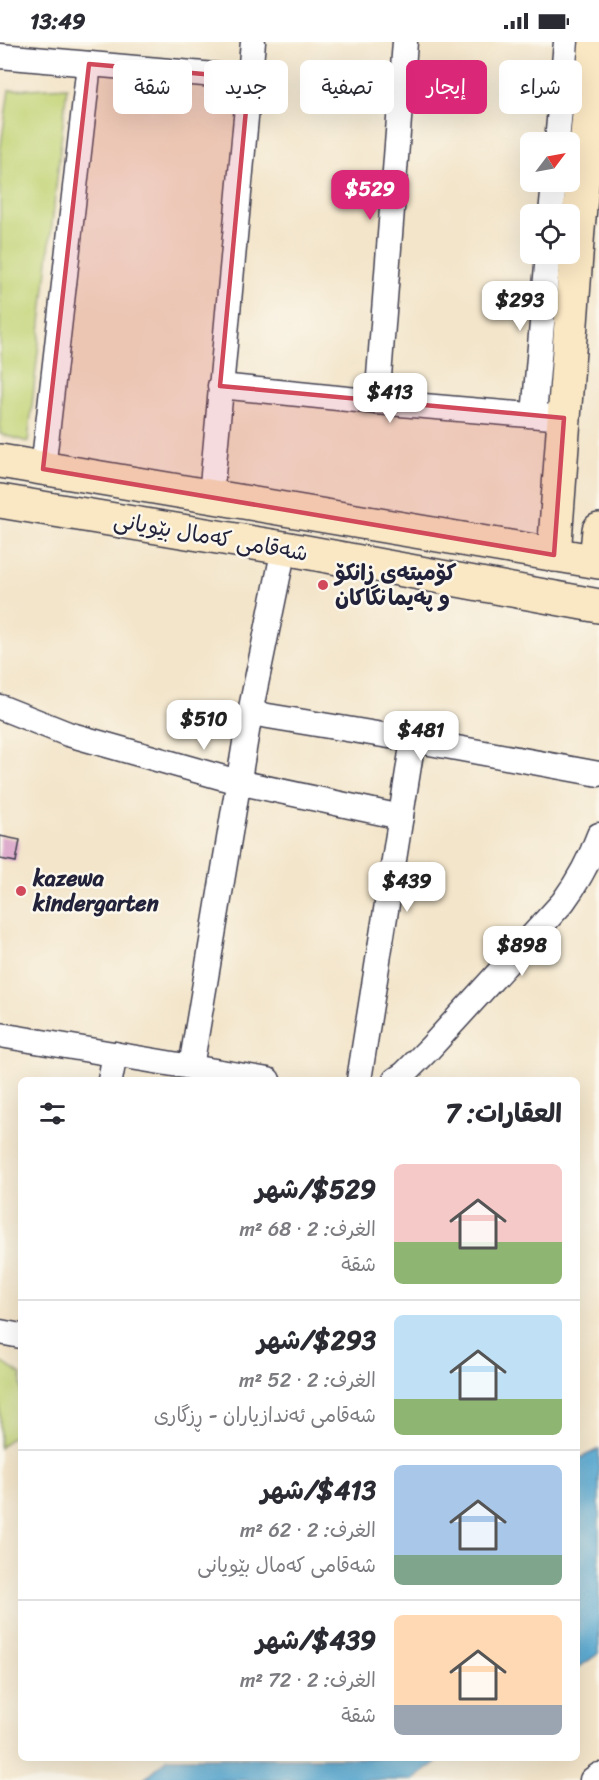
<!DOCTYPE html>
<html lang="ar">
<head>
<meta charset="utf-8">
<style>
  :root { --surface:#fff; --page:#f2f2f3; --text:#2b2b33; --muted:#7c7c81; --line:#e1e1e2; --accent:#db2777 }
  body { margin:0; font-family:Sriracha,"Playpen Sans Arabic",sans-serif; background:var(--page); color:var(--text); direction:rtl; height:100vh; display:flex; flex-direction:column; font-size:22px; white-space:nowrap }
  * { box-sizing:border-box; margin:0 }
  p { font-size:20px; color:var(--muted) }
  .icon { flex:none; width:33px; height:33px; fill:none; stroke:currentColor; stroke-width:2; stroke-linecap:round; stroke-linejoin:round }
  .map { position:relative; flex:1; overflow:hidden; direction:ltr }
  .panel { position:absolute; left:18px; top:1035px; width:562px; height:684px; display:flex; flex-direction:column; background:var(--surface); border-radius:9px; box-shadow:0 6px 24px #0002; direction:rtl }
  .panel>* { flex:none }
  .top-card { position:absolute; left:18px; top:18px; width:564px; height:54px; direction:rtl; display:flex; gap:12px }
  .needle { width:39px; rotate:58deg }
  .tools { position:absolute; left:520px; top:90px; display:grid; gap:12px }
  .tools a { display:grid; place-items:center; width:60px; height:60px; border-radius:9px; background:var(--surface); box-shadow:0 6px 24px #0002; font-size:30px }
  .price { position:absolute; translate:-50% -51px; padding:0 14px; border-radius:12px; background:#fff; color:#222; font-size:20px; line-height:39px; filter:drop-shadow(0 2px 3px #0008) }
  .price::after { content:''; position:absolute; left:50%; top:36px; width:18px; height:14px; margin-left:-9px; background:inherit; clip-path:polygon(0 0,100% 0,50% 100%) }
  .price.current { background:var(--accent); color:#fff }
  ul { padding:0; list-style:none }
  li { display:flex; align-items:center; gap:18px; height:150px; padding:0 18px }
  li+li { border-top:2px solid var(--line) }
  li span { display:grid; place-items:center; flex:none; width:168px; height:120px; border-radius:9px; color:#555 }
  li>.icon { margin-inline-start:auto }
  span .icon { width:72px; height:72px; fill:#fffc; stroke-width:1 }
  li b { font-size:26px }
  h2 { display:flex; justify-content:space-between; align-items:center; height:72px; padding:0 18px; font-size:26px }
  .tag { padding:0 21px; border-radius:9px; background:var(--surface); box-shadow:0 6px 24px #0002; font-size:21px; line-height:54px }
  .tag.current { background:var(--accent); color:#fff }
  .status { display:flex; justify-content:space-between; align-items:center; height:42px; padding:0 30px; background:var(--surface); direction:ltr }
  .status svg { height:16px; fill:currentColor }
  .map>svg:first-child { display:block }
</style>
</head>
<body>
<div class="status"><b>13:49</b><svg viewBox="0 0 49 12"><path d="M0 12V9h3v3zM5 12V6h3v6zM10 12V3h3v9zM15 12V0h3v12zM26 1h20v11H26zM47 4h2v5h-2z"/></svg></div>
<div class="map">
<svg width="599" height="1738" viewBox="0 0 599 1738">
  <rect width="100%" height="100%" fill="#fbf7ec"/>
  <filter id="ink" filterUnits="userSpaceOnUse"><feTurbulence type="fractalNoise" baseFrequency=".0167" numOctaves="2"/><feDisplacementMap in="SourceGraphic" scale="12" xChannelSelector="R" yChannelSelector="G"/><feConvolveMatrix kernelMatrix="1 2 1 2 8 2 1 2 1" color-interpolation-filters="sRGB"/></filter>
  <filter id="wash" filterUnits="userSpaceOnUse"><feTurbulence type="fractalNoise" baseFrequency=".008" numOctaves="4" result="noise"/><feDisplacementMap in="SourceGraphic" scale="24" xChannelSelector="R" yChannelSelector="G"/><feGaussianBlur stdDeviation="1.35" result="paint"/><feColorMatrix in="noise" values="0 0 0 0 0 0 0 0 0 0 0 0 0 0 0 0 0 1.4 0 .05"/><feComposite in="paint" operator="in"/></filter>
  <g filter="url(#wash)">
    <rect width="100%" height="100%" fill="#f3e5ca"/>
    <!-- green -->
    <g fill="#c2d477" stroke="#727b59" stroke-width="1.5">
      <path d="M67,45l-39,355 -28,-8v-282l9,-62z"/>
      <path d="M0,1319l21,14v53l-21,20z"/>
    </g>
    <!-- water -->
    <g fill="#57a8d2" stroke="#3c6586" stroke-width="1.5">
      <path d="M599,1407v204l-21,15v-209z"/>
      <path d="M168,1716h275l-30,22h-270z"/>
    </g>
    <g id="blocks">
      <!-- building -->
      <path fill="#deadcd" d="M0,794l20,4 -4,22 -16,-3z"/>
    </g>
  </g>
  <g filter="url(#ink)">
    <use href="#blocks" fill-opacity="0" stroke="#413f50" stroke-width="1.5"/>
    <g fill="none" stroke-linecap="round" stroke-linejoin="round">
      <defs>
        <g id="street">
          <path d="M0,14l249,22"/>
          <path d="M557,100l9,-100"/>
          <path d="M551,172l3,-32"/>
          <path d="M220,344l157,16 187,16"/>
          <path d="M377,360l28,-360"/>
          <path d="M534,373l14,-161"/>
          <path d="M43,427l46,-405"/>
          <path d="M211,454l42,-454"/>
          <path d="M0,665l68,27 170,48 163,35"/>
          <path d="M250,671l163,27 186,34"/>
          <path d="M0,993l268,45"/>
          <path d="M191,1025l59,-354 34,-165"/>
          <path d="M110,1038l5,-26"/>
          <path d="M359,1038l54,-340"/>
          <path d="M395,1038l9,-6 26,-26 133,-146c16,-22 27,-42 36,-67"/>
          <path d="M0,1290l21,4"/>
          <path d="M592,1738l7,-5"/>
        </g>
        <g id="secondary">
          <path d="M0,419l599,101"/>
          <path d="M0,459l284,47 315,58"/>
          <path d="M554,513l24,-327 18,-186"/>
          <path d="M596,519l3,-31"/>
        </g>
      </defs>
      <!-- street casing -->
      <use href="#street" stroke="#413f50" stroke-width="27"/>
      <!-- secondary casing -->
      <use href="#secondary" stroke="#413f50" stroke-width="36"/>
      <!-- street -->
      <use href="#street" stroke="#fff" stroke-width="24"/>
      <!-- secondary -->
      <use href="#secondary" stroke="#fae7c3" stroke-width="33"/>
    </g>
  </g>
  <!-- marked area -->
  <path fill="#d1495b" fill-opacity="0.2" stroke="#d1495b" stroke-width="4.5" stroke-linejoin="round" d="M89,22l160,14 -29,308 344,32 -10,137 -511,-86z"/>
  <!-- markers -->
  <g fill="#d1495b" stroke="#fbf7ec" stroke-width="2">
    <circle cx="323" cy="543" r="6"/>
    <circle cx="21" cy="849" r="6"/>
  </g>
  <g text-anchor="middle" stroke-width="5" stroke-linejoin="round" paint-order="stroke">
    <!-- street labels -->
    <g font-size="22" fill="#22223b" stroke="#fbf7ec">
      <text transform="translate(211 494) rotate(10)" y="8">شەقامی کەمال بێویانی</text>
    </g>
    <!-- poi labels -->
    <g font-size="22" font-weight="bold" fill="#22223b" stroke="#fbf7ec" text-anchor="start">
      <text x="335" y="538">کۆمیتەی زانکۆ<tspan x="335" dy="25">و پەیمانگاکان</tspan></text>
      <text x="33" y="844">kazewa<tspan x="33" dy="25">kindergarten</tspan></text>
    </g>
  </g>
</svg>
<div class="tools">
<a><svg class="needle" viewBox="-14 -14 28 28"><path d="M0-13l5 13h-10z" fill="#e53935"/><path d="M0 13l5-13h-10z" fill="#7c7c81"/></svg></a>
<a><svg class="icon" aria-label="locate" viewBox="0 0 24 24"><circle cx="12" cy="12" r="6"/><path d="M12 2v4M12 18v4M2 12h4M18 12h4"/></svg></a>
</div>
<b class="price current" style="left:370px;top:179px">$529</b>
<b class="price" style="left:520px;top:290px">$293</b>
<b class="price" style="left:390px;top:382px">$413</b>
<b class="price" style="left:204px;top:709px">$510</b>
<b class="price" style="left:421px;top:720px">$481</b>
<b class="price" style="left:407px;top:871px">$439</b>
<b class="price" style="left:522px;top:935px">$898</b>
<div class="top-card">
<a class="tag">شراء</a>
<a class="tag current">إيجار</a>
<a class="tag">تصفية</a>
<a class="tag">جديد</a>
<a class="tag">شقة</a>
</div>
<section class="panel">
<h2>العقارات: 7<svg class="icon" aria-label="filters" viewBox="0 0 24 24"><path d="M4 7h16M4 17h16"/><circle cx="9" cy="7" r="2"/><circle cx="15" cy="17" r="2"/></svg></h2>
<ul>
<li><span style="background:linear-gradient(#f6c9c9 65%,#8fb573 0)"><svg class="icon" aria-label="home" viewBox="0 0 24 24"><path d="M3 11l9-7 9 7M6 9v11h12V9"/></svg></span><div><b>$529/شهر</b><p>الغرف: 2 · 68 m²</p><p>شقة</p></div></li>
<li><span style="background:linear-gradient(#bfe0f5 70%,#8fb573 0)"><svg class="icon" aria-label="home" viewBox="0 0 24 24"><path d="M3 11l9-7 9 7M6 9v11h12V9"/></svg></span><div><b>$293/شهر</b><p>الغرف: 2 · 52 m²</p><p>شەقامی ئەندازیاران - ڕزگاری</p></div></li>
<li><span style="background:linear-gradient(#a9c7e8 75%,#7fa58c 0)"><svg class="icon" aria-label="home" viewBox="0 0 24 24"><path d="M3 11l9-7 9 7M6 9v11h12V9"/></svg></span><div><b>$413/شهر</b><p>الغرف: 2 · 62 m²</p><p>شەقامی کەمال بێویانی</p></div></li>
<li><span style="background:linear-gradient(#ffd9b3 75%,#9aa5b1 0)"><svg class="icon" aria-label="home" viewBox="0 0 24 24"><path d="M3 11l9-7 9 7M6 9v11h12V9"/></svg></span><div><b>$439/شهر</b><p>الغرف: 2 · 72 m²</p><p>شقة</p></div></li>
</ul>
</section>
</div>
</body>
</html>
